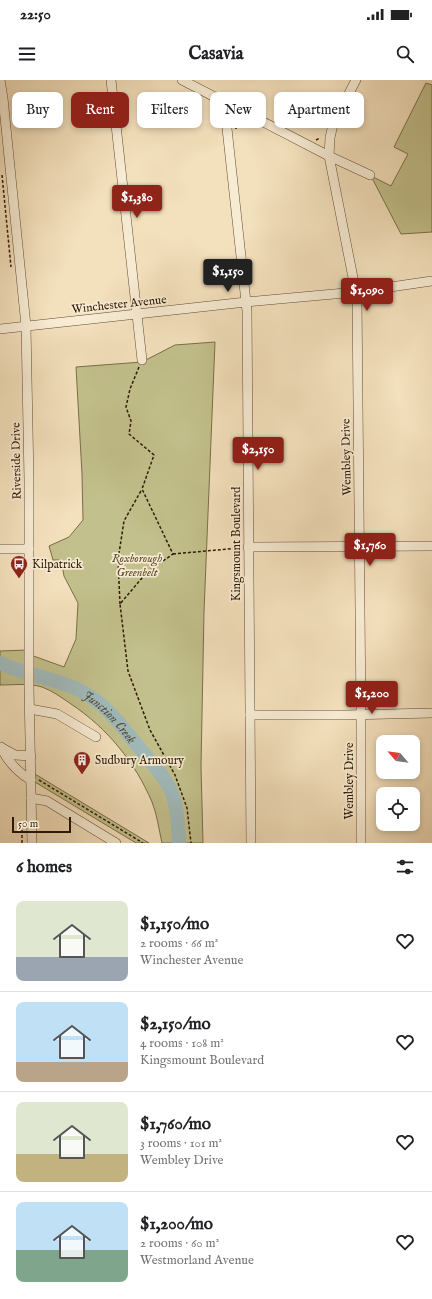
<!DOCTYPE html>
<html lang="en">
<head>
<meta charset="utf-8">
<style>
  :root { --surface:#fff; --page:#f2f2f2; --text:#202124; --muted:#757577; --line:#e0e0e0; --accent:#8f2418 }
  body { margin:0; font-family:"IM FELL English",serif; background:var(--page); color:var(--text); height:100vh; display:flex; flex-direction:column; font-size:15px; white-space:nowrap }
  * { box-sizing:border-box; margin:0 }
  p { font-size:13px; color:var(--muted) }
  .icon { flex:none; width:22px; height:22px; fill:none; stroke:currentColor; stroke-width:2; stroke-linecap:round; stroke-linejoin:round }
  .map { position:relative; height:763px; overflow:hidden }
  .details { display:flex; flex-direction:column; background:var(--surface); flex:1 }
  .details>* { flex:none }
  .guide { position:absolute; left:12px; top:12px; width:408px; height:36px; display:flex; gap:8px }
  .needle { width:26px; rotate:298deg }
  .buttons { position:absolute; left:376px; top:655px; display:grid; gap:8px }
  .buttons a { display:grid; place-items:center; width:44px; height:44px; border-radius:8px; background:var(--surface); box-shadow:0 2px 6px #0003; font-size:20px }
  .scale { position:absolute; left:12px; bottom:10px; width:59px; box-sizing:border-box; padding-left:4px; border:2px solid #311b05; border-top:0; font-size:11px; line-height:14px; white-space:nowrap; color:#311b05; -webkit-text-stroke:3px #f7ebd3; paint-order:stroke }
  .price { position:absolute; translate:-50% -34px; padding:0 9px; border-radius:4px; background:var(--accent); color:#fff; font-size:13px; line-height:26px; filter:drop-shadow(0 1px 2px #0008) }
  .price::after { content:''; position:absolute; left:50%; top:24px; width:12px; height:9px; margin-left:-6px; background:inherit; clip-path:polygon(0 0,100% 0,50% 100%) }
  .price.active { background:#222; color:#fff }
  ul { padding:0; list-style:none }
  li { display:flex; align-items:center; gap:12px; height:100px; padding:0 16px }
  li+li { border-top:1px solid var(--line) }
  li span { display:grid; place-items:center; flex:none; width:112px; height:80px; border-radius:8px; color:#555 }
  li>.icon { margin-inline-start:auto }
  span .icon { width:48px; height:48px; fill:#fffc; stroke-width:1 }
  li b { font-size:17px }
  h2 { display:flex; justify-content:space-between; align-items:center; height:48px; padding:0 16px; font-size:17px }
  .pill { padding:0 14px; border-radius:8px; background:var(--surface); box-shadow:0 2px 6px #0003; font-size:14px; line-height:36px }
  .pill.active { background:var(--accent); color:#fff }
  .status { display:flex; justify-content:space-between; align-items:center; height:28px; padding:0 20px; background:var(--surface); direction:ltr }
  .status svg { height:11px; fill:currentColor }
  header { display:flex; justify-content:space-between; align-items:center; height:52px; padding:0 16px; background:var(--surface); font-size:18px; font-weight:800 }
  .map>svg:first-child { display:block }
</style>
</head>
<body>
<div class="status"><b>22:50</b><svg viewBox="0 0 49 12"><path d="M0 12V9h3v3zM5 12V6h3v6zM10 12V3h3v9zM15 12V0h3v12zM26 1h20v11H26zM47 4h2v5h-2z"/></svg></div>
<header><svg class="icon" aria-label="menu" viewBox="0 0 24 24"><path d="M4 6h16M4 12h16M4 18h16"/></svg>Casavia<svg class="icon" aria-label="search" viewBox="0 0 24 24"><circle cx="10" cy="10" r="6"/><path d="M15 15l6 6"/></svg></header>
<div class="map">
<svg width="432" height="763" viewBox="0 0 432 763">
  <rect width="100%" height="100%" fill="#f3e0bc"/>
  <filter id="stains"><feTurbulence type="fractalNoise" baseFrequency=".005" numOctaves="4"/><feColorMatrix values="0 0 0 0 .2 0 0 0 0 .09 0 0 0 0 .02 0 0 0 .5 -.17"/></filter>
  <radialGradient id="worn" r=".72"><stop offset=".6" stop-color="#630" stop-opacity="0"/><stop offset="1" stop-color="#630" stop-opacity=".3"/></radialGradient>
  <!-- green -->
  <g fill="#c2c08c" stroke="#7a6e48">
    <path d="M426,3l6,2v147l-31,2 -30,-58 20,10 17,-32 -14,-7z"/>
    <path d="M215,262l-11,270 -3,154 2,77h-41c-3,-13 -5,-29 -10,-41 -17,-40 -45,-74 -81,-98 -9,-6 -18,-13 -29,-17 -13,-4 -28,-2 -42,-2v-34l28,-1v4l36,13 12,-28 2,-36 -14,-27 -3,-16h-8l-4,-14 20,-9 14,-17 -1,-46 -6,-107 66,-5 33,-17z"/>
    <path d="M30,691l119,72h-13l-106,-64z"/>
  </g>
  <g fill="none" stroke-linecap="round" stroke-linejoin="round">
    <!-- river -->
    <path stroke="#a0babb" stroke-width="14" id="s1" d="M0,583c26,12 55,15 81,28 26,13 42,37 60,59 10,12 23,25 29,39 8,17 8,36 9,54"/>
    <defs>
      <g id="minor">
        <path d="M0,0l3,18 23,228 3,154v207l3,156"/>
        <path d="M111,0l31,280"/>
        <path d="M182,0l147,76 41,19"/>
        <path d="M356,0l-23,44 -3,14 -1,18 28,142 4,416v129"/>
        <path d="M224,21l23,210 4,532"/>
        <path d="M0,249l246,-27 110,-10 76,-11"/>
        <path d="M248,467l184,-1"/>
        <path d="M0,469h29"/>
        <path d="M30,629l27,5 39,23"/>
        <path d="M250,635h96l86,-2"/>
        <path d="M1,667c7,15 16,25 30,33"/>
        <path d="M2,668l13,7 16,1"/>
        <path d="M31,718l16,3 69,42"/>
      </g>
    </defs>
    <!-- minor casing -->
    <use href="#minor" stroke="#624c33" stroke-width="10"/>
    <!-- path -->
    <g stroke="#311b05" stroke-width="1.5" stroke-dasharray="3 2" stroke-linecap="butt">
      <path d="M235,36l1,13"/>
      <path d="M316,60l4,-2"/>
      <path d="M2,95l9,92"/>
      <path d="M139,287l-9,22 -4,18 5,14 -2,13 25,21 -12,34 31,65 -26,18 -27,32 8,67 22,59 25,45 12,33 4,35"/>
      <path d="M173,474l66,-6"/>
      <path d="M120,524l-2,-44 6,-39 18,-32"/>
      <path d="M39,700l104,63"/>
      <path d="M22,763v-21"/>
    </g>
    <!-- minor -->
    <use href="#minor" stroke="#f7ebd3" stroke-width="9"/>
  </g>
  <!-- icons -->
  <defs>
    <symbol id="bus-pin" viewBox="-11 -11 22 30"><path d="M0 17L-7.5 6A9.5 9.5 0 1 1 7.5 6Z" fill="#8f2418" stroke="#f7ebd3"/><path d="M-5-6H5V4H4V6H2V4H-2V6H-4V4H-5ZM-3.5-4V0h7V-4ZM-3.5 1.2v1.5H-2V1.2ZM2 1.2v1.5H3.5V1.2Z" fill="#fff"/></symbol>
    <symbol id="building-pin" viewBox="-11 -11 22 30"><path d="M0 17L-7.5 6A9.5 9.5 0 1 1 7.5 6Z" fill="#8f2418" stroke="#f7ebd3"/><path d="M-4-6H4V6H1V3H-1V6H-4ZM-2.5-4.3h1.7v1.8h-1.7ZM.8-4.3h1.7v1.8H.8ZM-2.5-1h1.7V.8h-1.7ZM.8-1h1.7V.8H.8Z" fill="#fff"/></symbol>
  </defs>
  <g fill-rule="evenodd">
    <use href="#bus-pin" x="9" y="474" width="20" height="27"/>
    <use href="#building-pin" x="72" y="670" width="20" height="27"/>
  </g>
  <g text-anchor="middle" stroke-width="3.5" stroke-linejoin="round" paint-order="stroke">
    <!-- street labels -->
    <g font-size="12" fill="#311b05" stroke="#f7ebd3">
      <text transform="translate(119 224) rotate(-6)" y="4">Winchester Avenue</text>
      <text transform="translate(346 377) rotate(-91)" y="4">Wembley Drive</text>
      <text transform="translate(16 381) rotate(-91)" y="4">Riverside Drive</text>
      <text transform="translate(236 464) rotate(-90)" y="4">Kingsmount Boulevard</text>
      <text transform="translate(349 701) rotate(-90)" y="4">Wembley Drive</text>
    </g>
    <!-- park labels -->
    <g font-size="12" font-style="italic" fill="#5c4d2e" stroke="#f7ebd3">
      <text x="137" y="482">Roxborough<tspan x="137" dy="14">Greenbelt</tspan></text>
    </g>
    <!-- poi labels -->
    <g font-size="12" fill="#311b05" stroke="#f7ebd3" text-anchor="start">
      <text x="32" y="488">Kilpatrick</text>
      <text x="95" y="684">Sudbury Armoury</text>
    </g>
    <!-- water labels -->
    <g font-size="13" font-style="italic" fill="#524b3c" stroke="#f7ebd3">
      <text dy="5" stroke="none"><textPath href="#s1" startOffset="125">Junction Creek</textPath></text>
    </g>
  </g>
  <rect width="100%" height="100%" filter="url(#stains)"/>
  <rect width="100%" height="100%" fill="url(#worn)"/>
</svg>
<div class="buttons">
<a><svg class="needle" viewBox="-14 -14 28 28"><path d="M0-13l5 13h-10z" fill="#e53935"/><path d="M0 13l5-13h-10z" fill="#757577"/></svg></a>
<a><svg class="icon" aria-label="locate" viewBox="0 0 24 24"><circle cx="12" cy="12" r="6"/><path d="M12 2v4M12 18v4M2 12h4M18 12h4"/></svg></a>
</div>
<div class="scale">50 m</div>
<b class="price" style="left:137px;top:139px">$1,380</b>
<b class="price active" style="left:228px;top:213px">$1,150</b>
<b class="price" style="left:367px;top:232px">$1,090</b>
<b class="price" style="left:258px;top:391px">$2,150</b>
<b class="price" style="left:370px;top:487px">$1,760</b>
<b class="price" style="left:372px;top:635px">$1,200</b>
<div class="guide">
<a class="pill">Buy</a>
<a class="pill active">Rent</a>
<a class="pill">Filters</a>
<a class="pill">New</a>
<a class="pill">Apartment</a>
</div>
</div>
<section class="details">
<h2>6 homes<svg class="icon" aria-label="filters" viewBox="0 0 24 24"><path d="M4 7h16M4 17h16"/><circle cx="9" cy="7" r="2"/><circle cx="15" cy="17" r="2"/></svg></h2>
<ul>
<li><span style="background:linear-gradient(#dfe7d0 70%,#9aa5b1 0)"><svg class="icon" aria-label="home" viewBox="0 0 24 24"><path d="M3 11l9-7 9 7M6 9v11h12V9"/></svg></span><div><b>$1,150/mo</b><p>2 rooms · 66 m²</p><p>Winchester Avenue</p></div><svg class="icon" aria-label="heart" viewBox="0 0 24 24"><path d="M12 20l-8-8c-3-5 5-10 8-4 3-6 11-1 8 4z"/></svg></li>
<li><span style="background:linear-gradient(#bfe0f5 75%,#b9a48a 0)"><svg class="icon" aria-label="home" viewBox="0 0 24 24"><path d="M3 11l9-7 9 7M6 9v11h12V9"/></svg></span><div><b>$2,150/mo</b><p>4 rooms · 108 m²</p><p>Kingsmount Boulevard</p></div><svg class="icon" aria-label="heart" viewBox="0 0 24 24"><path d="M12 20l-8-8c-3-5 5-10 8-4 3-6 11-1 8 4z"/></svg></li>
<li><span style="background:linear-gradient(#dfe7d0 65%,#c2b280 0)"><svg class="icon" aria-label="home" viewBox="0 0 24 24"><path d="M3 11l9-7 9 7M6 9v11h12V9"/></svg></span><div><b>$1,760/mo</b><p>3 rooms · 101 m²</p><p>Wembley Drive</p></div><svg class="icon" aria-label="heart" viewBox="0 0 24 24"><path d="M12 20l-8-8c-3-5 5-10 8-4 3-6 11-1 8 4z"/></svg></li>
<li><span style="background:linear-gradient(#bfe0f5 60%,#7fa58c 0)"><svg class="icon" aria-label="home" viewBox="0 0 24 24"><path d="M3 11l9-7 9 7M6 9v11h12V9"/></svg></span><div><b>$1,200/mo</b><p>2 rooms · 60 m²</p><p>Westmorland Avenue</p></div><svg class="icon" aria-label="heart" viewBox="0 0 24 24"><path d="M12 20l-8-8c-3-5 5-10 8-4 3-6 11-1 8 4z"/></svg></li>
</ul>
</section>
</body>
</html>
